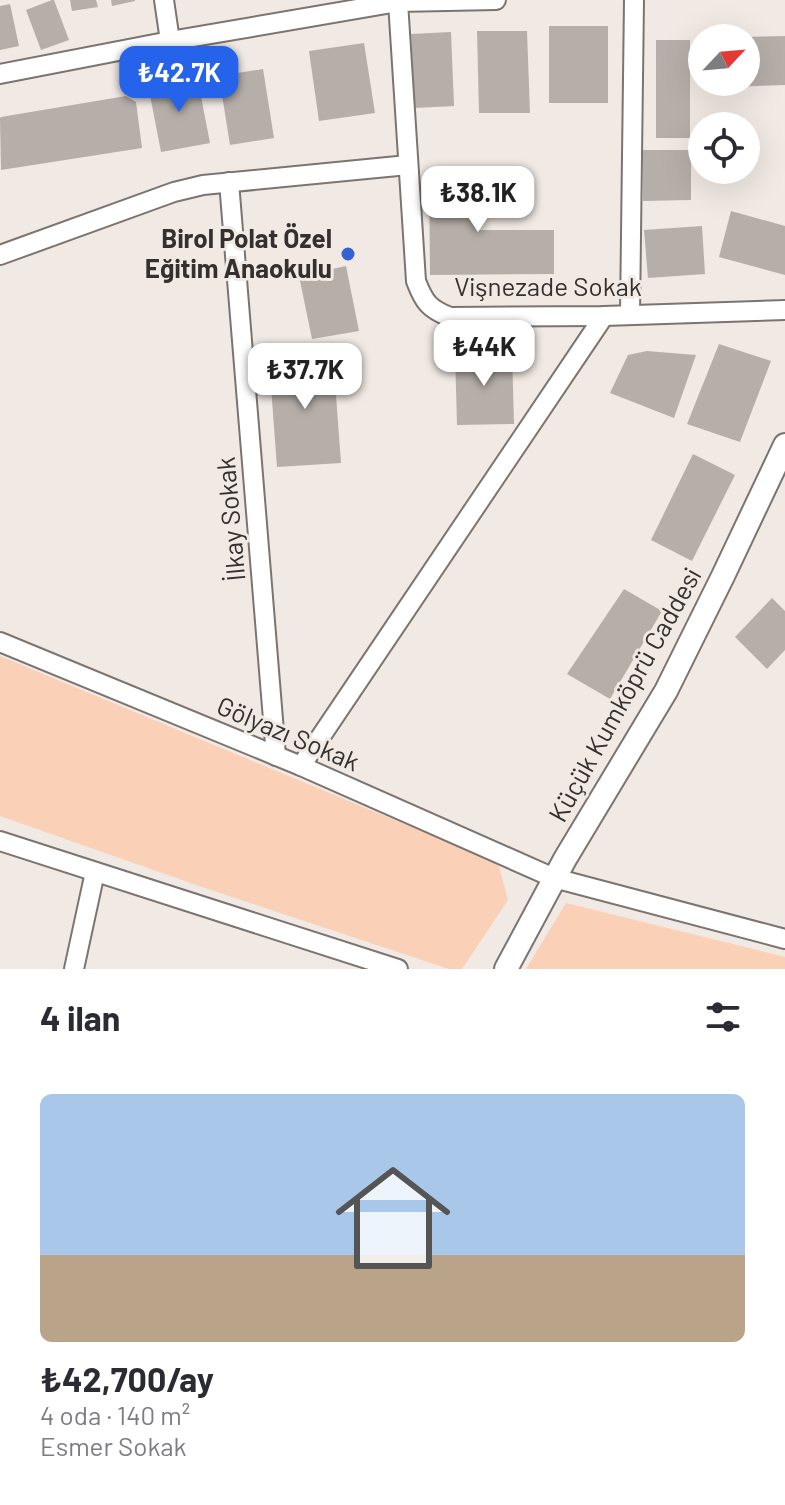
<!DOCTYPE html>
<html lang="tr">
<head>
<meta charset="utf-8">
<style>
  :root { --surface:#fff; --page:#f7f7f7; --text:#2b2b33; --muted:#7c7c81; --line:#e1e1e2; --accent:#2563eb }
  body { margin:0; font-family:Barlow,sans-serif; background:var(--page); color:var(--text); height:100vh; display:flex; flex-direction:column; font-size:30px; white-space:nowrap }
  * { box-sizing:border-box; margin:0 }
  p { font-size:26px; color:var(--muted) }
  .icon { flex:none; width:44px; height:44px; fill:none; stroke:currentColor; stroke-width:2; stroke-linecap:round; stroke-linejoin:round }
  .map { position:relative; height:969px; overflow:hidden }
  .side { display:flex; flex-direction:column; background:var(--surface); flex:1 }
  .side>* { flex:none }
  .needle { width:52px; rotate:64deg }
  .buttons { position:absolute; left:688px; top:24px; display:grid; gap:16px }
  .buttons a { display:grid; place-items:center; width:72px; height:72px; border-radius:50%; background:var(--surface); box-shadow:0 8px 32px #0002; font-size:40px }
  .price { position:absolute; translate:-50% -68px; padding:0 18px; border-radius:16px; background:#fff; color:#222; font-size:26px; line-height:52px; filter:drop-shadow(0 2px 4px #0008) }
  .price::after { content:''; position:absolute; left:50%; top:48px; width:24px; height:18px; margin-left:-12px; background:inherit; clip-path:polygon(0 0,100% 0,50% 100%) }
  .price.current { background:var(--accent); color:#fff }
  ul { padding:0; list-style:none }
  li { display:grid; align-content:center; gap:16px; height:424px; padding:0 40px }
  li+li { border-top:2px solid var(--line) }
  li span { display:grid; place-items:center; height:248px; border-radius:12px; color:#555 }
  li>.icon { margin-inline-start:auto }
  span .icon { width:144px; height:144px; fill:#fffc; stroke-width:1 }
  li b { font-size:34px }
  h2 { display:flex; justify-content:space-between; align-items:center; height:96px; padding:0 40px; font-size:34px }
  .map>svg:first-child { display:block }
</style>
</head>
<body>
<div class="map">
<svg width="785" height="969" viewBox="0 0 785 969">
  <rect width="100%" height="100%" fill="#f0e9e4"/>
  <!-- green -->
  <g fill="#fad0b6">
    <path d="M0,656l498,207 10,37 -46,69h-13l-250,-83 -199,-70z"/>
    <path d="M566,903l219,54v12h-259z"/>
  </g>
  <!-- building -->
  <g fill="#b5aea9">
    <path d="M52,0h2l15,40 -28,10 -15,-40z"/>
    <path d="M70,0h26l2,7 -26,4z"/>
    <path d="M111,0h24v1l-23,5z"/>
    <path d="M10,4l9,42 -19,4v-44z"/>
    <rect x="549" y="26" width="59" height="77"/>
    <path d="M477,31h50l3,82h-51z"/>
    <path d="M451,32l3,74 -39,2 -4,-74z"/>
    <path d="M785,36v49l-81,3v-6h42v-45z"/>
    <rect x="656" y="40" width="34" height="98"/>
    <path d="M364,43l11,70 -56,8 -10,-70z"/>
    <path d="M263,69l11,69 -44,7 -11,-69z"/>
    <path d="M197,76l13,67 -49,9 -13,-67z"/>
    <path d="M126,96l10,6 6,46 -141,22 -1,-52 1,-1z"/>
    <path d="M643,150h48v50l-48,1z"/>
    <path d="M429,169h46l1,61h78v44l-124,1z"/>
    <path d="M731,211l54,15v49l-66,-18z"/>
    <path d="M702,226l3,48 -57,4 -4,-48z"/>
    <path d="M346,266l13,65 -47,8 -13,-63z"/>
    <path d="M719,344l52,17 -31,81 -53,-18z"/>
    <path d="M647,351l49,4 -22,63 -64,-25 18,-38z"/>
    <path d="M512,352l2,72 -57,1 -2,-72z"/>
    <path d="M333,355l8,108 -64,4 -8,-107z"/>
    <path d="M693,454l42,21 -43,86 -41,-21z"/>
    <path d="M624,589l38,22 -52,88 -43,-25z"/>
    <path d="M772,598l13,13v39l-18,19 -32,-32z"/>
  </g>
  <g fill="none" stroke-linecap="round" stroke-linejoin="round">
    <defs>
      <g id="minor">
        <path d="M164,0l6,41"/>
        <path d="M398,2l18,279c8,21 13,28 34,36l154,-1 181,-6"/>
        <path d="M0,74l170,-33 228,-39 98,-2"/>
        <path d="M229,182l47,574"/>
        <path d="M0,255l174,-63 29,-7 205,-20"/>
        <path d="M630,314l4,-314"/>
        <path d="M0,642l301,124 253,112 231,61"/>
        <path d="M301,766l303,-450"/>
        <path d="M0,841l398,128"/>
        <path d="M74,969l21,-97"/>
      </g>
      <path id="tertiary" d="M506,969l59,-110 101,-168 57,-115 62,-131"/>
    </defs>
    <!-- minor casing -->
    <use href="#minor" stroke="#7b7470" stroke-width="22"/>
    <!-- tertiary casing -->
    <use href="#tertiary" stroke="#7b7470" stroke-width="26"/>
    <!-- minor -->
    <use href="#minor" stroke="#fff" stroke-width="18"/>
    <!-- tertiary -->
    <use href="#tertiary" stroke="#fff" stroke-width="22"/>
  </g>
  <!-- markers -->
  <circle fill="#3562d2" stroke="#f0e9e4" stroke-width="3" cx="348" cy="254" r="8"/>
  <g text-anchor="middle" stroke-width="6" stroke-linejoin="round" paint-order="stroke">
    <!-- poi labels -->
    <g font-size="26" font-weight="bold" fill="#33302f" stroke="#f0e9e4" text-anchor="end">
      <text x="332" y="248">Birol Polat Özel<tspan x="332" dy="30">Eğitim Anaokulu</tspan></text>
    </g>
    <!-- street labels -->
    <g font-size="26" fill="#33302f" stroke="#f0e9e4">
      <text x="548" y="296">Vişnezade Sokak</text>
      <text transform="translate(231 519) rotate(-95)" y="9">İlkay Sokak</text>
      <text transform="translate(625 695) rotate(-61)" y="9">Küçük Kumköprü Caddesi</text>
      <text transform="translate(288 734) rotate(23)" y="9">Gölyazı Sokak</text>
    </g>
  </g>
</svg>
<div class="buttons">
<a><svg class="needle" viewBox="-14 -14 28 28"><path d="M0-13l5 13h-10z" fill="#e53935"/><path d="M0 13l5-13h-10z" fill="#7c7c81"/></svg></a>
<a><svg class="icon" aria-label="locate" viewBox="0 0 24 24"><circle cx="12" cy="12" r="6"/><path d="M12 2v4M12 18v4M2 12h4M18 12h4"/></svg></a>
</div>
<b class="price current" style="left:179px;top:114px">₺42.7K</b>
<b class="price" style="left:478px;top:234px">₺38.1K</b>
<b class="price" style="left:484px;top:388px">₺44K</b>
<b class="price" style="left:305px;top:411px">₺37.7K</b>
</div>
<section class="side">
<h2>4 ilan<svg class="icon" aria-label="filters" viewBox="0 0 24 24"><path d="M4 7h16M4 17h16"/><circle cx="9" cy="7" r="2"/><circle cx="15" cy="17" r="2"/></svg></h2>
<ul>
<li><span style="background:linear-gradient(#a9c7e8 65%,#b9a48a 0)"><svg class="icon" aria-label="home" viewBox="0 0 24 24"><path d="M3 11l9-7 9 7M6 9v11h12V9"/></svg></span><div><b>₺42,700/ay</b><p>4 oda · 140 m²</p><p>Esmer Sokak</p></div></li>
</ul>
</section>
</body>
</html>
